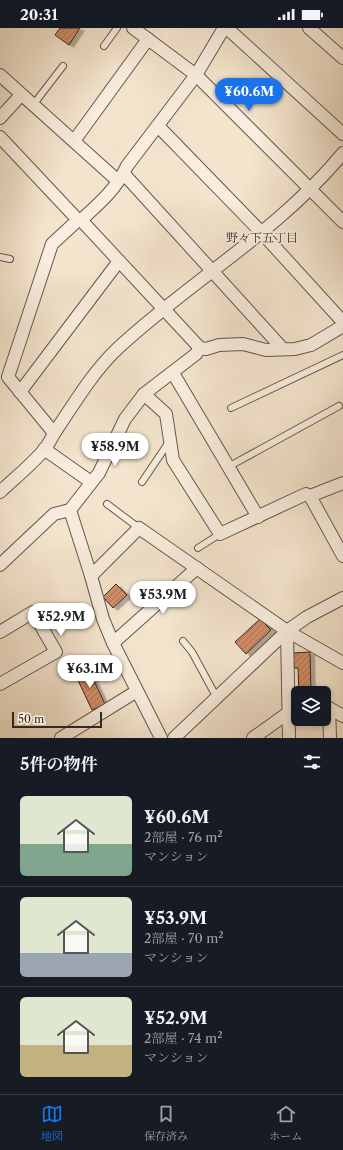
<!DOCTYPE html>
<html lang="ja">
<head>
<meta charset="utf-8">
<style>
  :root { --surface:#171b24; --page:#20242c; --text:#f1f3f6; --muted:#9ea1a6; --line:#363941; --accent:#1a73e8 }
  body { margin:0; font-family:"Libre Caslon Text","Noto Serif JP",serif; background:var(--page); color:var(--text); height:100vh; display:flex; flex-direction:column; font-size:15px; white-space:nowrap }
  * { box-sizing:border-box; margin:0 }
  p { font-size:13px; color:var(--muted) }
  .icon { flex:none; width:22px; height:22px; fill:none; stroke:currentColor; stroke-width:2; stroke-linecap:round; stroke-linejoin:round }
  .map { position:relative; height:710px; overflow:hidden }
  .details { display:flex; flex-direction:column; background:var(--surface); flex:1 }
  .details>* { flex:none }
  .buttons { position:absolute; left:291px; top:658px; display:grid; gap:8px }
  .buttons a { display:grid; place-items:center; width:40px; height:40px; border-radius:6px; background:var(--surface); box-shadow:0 2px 6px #0003; font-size:20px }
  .scale { position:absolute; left:12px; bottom:10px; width:90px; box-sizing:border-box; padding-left:4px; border:2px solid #342920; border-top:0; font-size:11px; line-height:14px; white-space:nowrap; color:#342920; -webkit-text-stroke:3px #f8edde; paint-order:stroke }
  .price { position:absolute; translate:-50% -34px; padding:0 9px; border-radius:14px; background:#fff; color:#222; font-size:13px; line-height:26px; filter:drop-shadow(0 1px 2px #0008) }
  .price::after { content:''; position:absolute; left:50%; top:24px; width:12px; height:9px; margin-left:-6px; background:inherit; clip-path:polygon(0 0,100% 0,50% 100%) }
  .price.active { background:var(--accent); color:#fff }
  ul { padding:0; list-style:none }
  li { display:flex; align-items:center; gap:12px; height:100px; padding:0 20px }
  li+li { border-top:1px solid var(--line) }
  li span { display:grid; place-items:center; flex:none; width:112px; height:80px; border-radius:6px; color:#555 }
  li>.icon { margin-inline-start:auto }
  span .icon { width:48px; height:48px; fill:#fffc; stroke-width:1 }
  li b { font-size:17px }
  h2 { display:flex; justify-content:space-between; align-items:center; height:48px; padding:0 20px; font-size:17px }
  .status { display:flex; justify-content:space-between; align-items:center; height:28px; padding:0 20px; background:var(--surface); direction:ltr }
  .status svg { height:11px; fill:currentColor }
  .tabs { display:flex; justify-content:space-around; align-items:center; height:56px; border-top:1px solid var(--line); background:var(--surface); font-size:11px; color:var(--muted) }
  .tabs a { display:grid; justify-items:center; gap:2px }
  .tabs .active { color:var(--accent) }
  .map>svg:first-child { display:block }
</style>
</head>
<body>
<div class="status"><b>20:31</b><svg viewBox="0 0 49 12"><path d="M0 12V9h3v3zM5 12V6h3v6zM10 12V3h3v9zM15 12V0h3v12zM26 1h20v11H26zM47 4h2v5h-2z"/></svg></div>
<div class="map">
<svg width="343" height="710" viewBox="0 0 343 710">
  <defs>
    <pattern id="building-hatch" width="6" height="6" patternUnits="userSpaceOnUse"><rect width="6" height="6" fill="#d28d67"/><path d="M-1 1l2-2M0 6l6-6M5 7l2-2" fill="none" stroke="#ab7354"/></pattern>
    <filter id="shadow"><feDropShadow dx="4.5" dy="2.5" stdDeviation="0" flood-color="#0004"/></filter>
  </defs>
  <rect width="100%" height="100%" fill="#f4e4cd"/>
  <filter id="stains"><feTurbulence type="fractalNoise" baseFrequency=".005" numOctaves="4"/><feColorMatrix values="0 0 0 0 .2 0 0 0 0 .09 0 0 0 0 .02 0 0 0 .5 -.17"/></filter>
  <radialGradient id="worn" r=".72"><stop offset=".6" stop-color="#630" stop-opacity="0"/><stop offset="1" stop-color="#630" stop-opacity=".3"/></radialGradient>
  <!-- building -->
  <g fill="url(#building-hatch)" stroke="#342920" filter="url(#shadow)">
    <path d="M60,0h20l-11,17 -14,-10z"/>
    <path d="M116,556l11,11 -14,13 -10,-11z"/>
    <path d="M260,591l11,11 -25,24 -11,-12z"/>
    <path d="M310,624l1,41h-12l-1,-25h-4l-1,-15z"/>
    <path d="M88,640l17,36 -13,6 -17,-36z"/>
  </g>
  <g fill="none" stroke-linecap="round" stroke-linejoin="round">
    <defs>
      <g id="service">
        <path d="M104,18l13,-18"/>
        <path d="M33,77l30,-39"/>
        <path d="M0,229l10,2"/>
        <path d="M231,380l112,-53"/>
        <path d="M228,439l111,-61"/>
        <path d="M142,454l27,-40"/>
        <path d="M107,476l32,24"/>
        <path d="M198,520l22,-14"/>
        <path d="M183,613l9,11 25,46"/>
      </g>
      <g id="minor">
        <path d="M133,0l63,47 147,147"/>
        <path d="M227,0l116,106"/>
        <path d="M309,0l34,30"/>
        <path d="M0,47l118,106"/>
        <path d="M0,90l21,-23"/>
        <path d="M158,98l104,107 81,89"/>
        <path d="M0,109l78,83h3"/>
        <path d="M74,113l74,-102"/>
        <path d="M124,146l159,175"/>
        <path d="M200,320l-119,-128c18,-16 36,-32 46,-54l69,-91 28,-47"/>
        <path d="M173,345l85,144"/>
        <path d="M20,364l99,-131"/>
        <path d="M144,366l22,20 7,46 47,74 86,-40 4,2 33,-13"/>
        <path d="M54,405l-46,-56 44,-133 26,-24"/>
        <path d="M44,421l47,33"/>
        <path d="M0,464c15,-14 31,-27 44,-42 5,-6 8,-14 13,-21 18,-27 36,-57 60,-80 73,-68 162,-118 226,-196"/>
        <path d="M310,468l33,60"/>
        <path d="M0,537l54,-51 16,-4"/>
        <path d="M91,548l48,-48 148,103 56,32"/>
        <path d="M287,603l2,107"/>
        <path d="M0,604l33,-20 23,40 -56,32"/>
        <path d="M113,615l84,-75"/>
        <path d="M324,679l5,1 14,8"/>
        <path d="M329,680l1,30"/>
        <path d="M61,710l76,-47"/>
        <path d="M161,710l-48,-95 -10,-24 -12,-43 -21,-66 29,-37 26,-54 19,-25 52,-40 4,-6 6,1 13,-4 24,-1 23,6 29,-1 16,-4 32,-19"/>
        <path d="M174,710l113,-107 20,-14 36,-19"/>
        <path d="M253,710l35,-25"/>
      </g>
    </defs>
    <!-- service casing -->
    <use href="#service" stroke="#64584b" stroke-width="8"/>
    <!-- minor casing -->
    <use href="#minor" stroke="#64584b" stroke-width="14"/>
    <!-- service -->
    <use href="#service" stroke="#f8edde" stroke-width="6"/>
    <!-- minor -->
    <use href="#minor" stroke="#f8edde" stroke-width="12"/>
  </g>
  <g text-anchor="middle" stroke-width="3.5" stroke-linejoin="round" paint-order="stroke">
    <!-- neighbourhood labels -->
    <g font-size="12" fill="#342920" stroke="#f8edde">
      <text x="262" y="214">野々下五丁目</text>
    </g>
  </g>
  <rect width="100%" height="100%" filter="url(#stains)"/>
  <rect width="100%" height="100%" fill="url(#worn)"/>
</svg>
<div class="buttons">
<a><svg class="icon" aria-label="layers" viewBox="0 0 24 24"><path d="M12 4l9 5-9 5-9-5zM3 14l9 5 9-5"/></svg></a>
</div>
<div class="scale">50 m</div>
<b class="price active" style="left:249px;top:84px">¥60.6M</b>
<b class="price" style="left:115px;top:439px">¥58.9M</b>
<b class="price" style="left:163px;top:587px">¥53.9M</b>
<b class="price" style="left:61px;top:609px">¥52.9M</b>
<b class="price" style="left:90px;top:661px">¥63.1M</b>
</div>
<section class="details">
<h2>5件の物件<svg class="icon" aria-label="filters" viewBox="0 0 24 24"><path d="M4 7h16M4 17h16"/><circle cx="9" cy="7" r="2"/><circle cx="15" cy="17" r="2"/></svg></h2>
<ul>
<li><span style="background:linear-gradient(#dfe7d0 60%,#7fa58c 0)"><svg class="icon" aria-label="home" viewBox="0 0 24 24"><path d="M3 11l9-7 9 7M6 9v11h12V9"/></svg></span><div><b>¥60.6M</b><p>2部屋 · 76 m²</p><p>マンション</p></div></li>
<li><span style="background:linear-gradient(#dfe7d0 70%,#9aa5b1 0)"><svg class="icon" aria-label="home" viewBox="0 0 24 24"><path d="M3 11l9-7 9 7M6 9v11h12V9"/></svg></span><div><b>¥53.9M</b><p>2部屋 · 70 m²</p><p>マンション</p></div></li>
<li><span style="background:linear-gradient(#dfe7d0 60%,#c2b280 0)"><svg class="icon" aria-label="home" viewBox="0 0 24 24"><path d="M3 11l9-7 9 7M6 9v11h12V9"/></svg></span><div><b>¥52.9M</b><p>2部屋 · 74 m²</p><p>マンション</p></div></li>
</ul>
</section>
<nav class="tabs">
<a class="active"><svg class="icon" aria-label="map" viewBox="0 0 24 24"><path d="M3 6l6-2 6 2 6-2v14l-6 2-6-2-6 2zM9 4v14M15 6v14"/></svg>地図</a>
<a><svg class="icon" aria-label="saved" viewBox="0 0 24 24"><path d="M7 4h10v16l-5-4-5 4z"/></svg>保存済み</a>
<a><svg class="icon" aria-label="home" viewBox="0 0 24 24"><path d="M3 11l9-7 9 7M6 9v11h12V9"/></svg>ホーム</a>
</nav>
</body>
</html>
